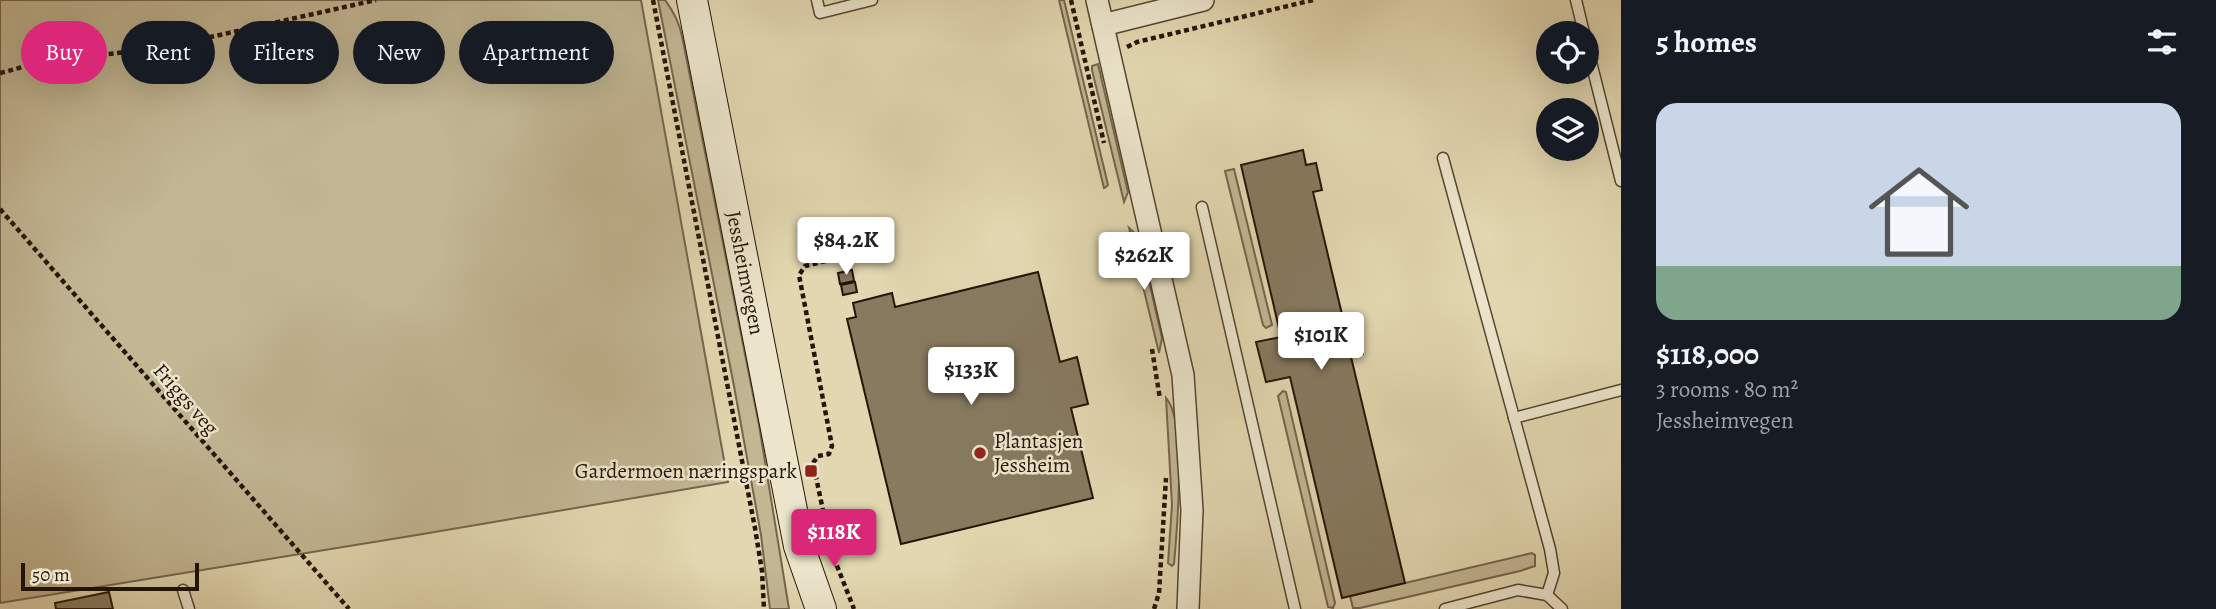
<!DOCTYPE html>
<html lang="en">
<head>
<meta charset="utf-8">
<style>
  :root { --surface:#171b24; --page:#20242c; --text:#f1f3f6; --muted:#9ea1a6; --line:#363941; --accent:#db2777 }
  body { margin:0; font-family:Alegreya,serif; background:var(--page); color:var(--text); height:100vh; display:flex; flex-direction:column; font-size:26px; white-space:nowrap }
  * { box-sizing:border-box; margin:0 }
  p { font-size:23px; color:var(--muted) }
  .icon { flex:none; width:38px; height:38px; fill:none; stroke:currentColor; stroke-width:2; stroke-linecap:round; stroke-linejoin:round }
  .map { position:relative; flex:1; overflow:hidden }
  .sheet { display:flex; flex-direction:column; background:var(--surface); width:595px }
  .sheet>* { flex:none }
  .top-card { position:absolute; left:21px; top:21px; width:665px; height:63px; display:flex; gap:14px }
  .buttons { position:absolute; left:1536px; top:21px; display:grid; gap:14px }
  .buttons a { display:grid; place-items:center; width:63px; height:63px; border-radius:50%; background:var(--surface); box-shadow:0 7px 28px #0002; font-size:35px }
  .scale { position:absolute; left:21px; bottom:18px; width:178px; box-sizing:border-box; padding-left:7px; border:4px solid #251507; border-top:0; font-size:19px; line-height:24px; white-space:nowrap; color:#251507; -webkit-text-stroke:5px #ece5cc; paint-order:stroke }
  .price { position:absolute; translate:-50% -60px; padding:0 16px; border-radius:7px; background:#fff; color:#222; font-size:23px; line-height:46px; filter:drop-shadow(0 2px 4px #0008) }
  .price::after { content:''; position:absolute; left:50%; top:42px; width:21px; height:16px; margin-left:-10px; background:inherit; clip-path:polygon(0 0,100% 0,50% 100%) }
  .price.selected { background:var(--accent); color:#fff }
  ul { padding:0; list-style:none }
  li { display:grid; align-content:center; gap:14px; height:371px; padding:0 35px }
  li+li { border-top:2px solid var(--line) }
  li span { display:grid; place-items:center; height:217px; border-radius:21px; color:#555 }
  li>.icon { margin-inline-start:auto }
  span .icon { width:126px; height:126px; fill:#fffc; stroke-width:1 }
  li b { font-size:30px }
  h2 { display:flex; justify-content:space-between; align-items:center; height:84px; padding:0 35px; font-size:30px }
  .tag { padding:0 24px; border-radius:32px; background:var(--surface); box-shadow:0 7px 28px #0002; font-size:24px; line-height:63px }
  .tag.selected { background:var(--accent); color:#fff }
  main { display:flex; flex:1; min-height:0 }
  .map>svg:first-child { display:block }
</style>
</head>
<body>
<main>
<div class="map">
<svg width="1621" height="609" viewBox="0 0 1621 609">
  <rect width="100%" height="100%" fill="#e2d7b0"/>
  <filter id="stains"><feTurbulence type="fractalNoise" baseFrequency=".00286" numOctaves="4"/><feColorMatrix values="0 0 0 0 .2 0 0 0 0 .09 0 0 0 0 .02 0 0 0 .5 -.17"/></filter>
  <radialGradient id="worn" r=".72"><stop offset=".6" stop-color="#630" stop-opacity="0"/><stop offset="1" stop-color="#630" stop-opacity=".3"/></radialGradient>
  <!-- green -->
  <g fill="#c2b693" stroke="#74664d" stroke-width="2">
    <path d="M0,0h641l87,482 -311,53 -417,68z"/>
    <path d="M658,0h7c9,12 14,22 17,36l77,389 30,184h-19l-9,-74 -27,-149z"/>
    <path d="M1059,0h5l44,185 -2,2 -2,1 -2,-8z"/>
    <path d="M1098,64l30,128 -4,10 -32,-132v-4z"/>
    <path d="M1234,169l38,156 -6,3 -3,-3 -38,-154z"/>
    <path d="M1129,228l10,9 23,101 -3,15z"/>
    <path d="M1283,391l3,1 49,211 -2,5 -5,-1 -50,-211z"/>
    <path d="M1166,398c21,22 11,133 8,166l-2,2 -4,-3 4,-58z"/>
    <path d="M1532,553l3,2v11l-15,5 -160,37h-7l-3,-12z"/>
  </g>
  <!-- building -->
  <g fill="#877a5f" stroke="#251507" stroke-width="2">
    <path d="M1303,150l3,15 10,-2 6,27 -9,2 32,135 11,-2 7,29 -12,3 54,226 -63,15 -52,-221 -24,5 -10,-40 25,-5 -40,-172z"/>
    <path d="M852,270l2,11 -14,3 -2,-11z"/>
    <path d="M1038,272l22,90 17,-5 11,47 -17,4 22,90 -192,46 -54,-225 9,-2 -3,-14 39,-10 3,14z"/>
    <path d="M855,282l2,10 -14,3 -2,-10z"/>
    <path d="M109,592l4,17h-57l-1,-6z"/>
  </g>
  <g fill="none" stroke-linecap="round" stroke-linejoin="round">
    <defs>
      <g id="service">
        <path d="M817,0l3,13 52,-13"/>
        <path d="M1576,0l8,33"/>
        <path d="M1587,46l34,135"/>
        <path d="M1443,158l107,391 4,24 -7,22"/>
        <path d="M1202,207l93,402"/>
        <path d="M1514,418l107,-28"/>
        <path d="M183,590l6,19"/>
        <path d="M1445,609l73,-19 29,5 15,14"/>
      </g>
      <g id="minor">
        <path d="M1097,0l86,375 9,135 -4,99"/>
        <path d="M1103,25l100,-25"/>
      </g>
      <g id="secondary">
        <path id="s1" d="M692,0l107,546 22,63"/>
      </g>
    </defs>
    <!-- service casing -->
    <use href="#service" stroke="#544631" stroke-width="13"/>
    <!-- minor casing -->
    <use href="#minor" stroke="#544631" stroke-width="24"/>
    <!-- secondary casing -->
    <use href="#secondary" stroke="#251507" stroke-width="32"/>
    <!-- path -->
    <g stroke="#251507" stroke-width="4.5" stroke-dasharray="5 3.5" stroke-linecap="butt">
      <path d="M653,0l102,528 7,43 2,38"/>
      <path d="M1071,0l33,143"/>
      <path d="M1127,47l10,-5 176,-42"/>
      <path d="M0,73l42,-11 101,-12 63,-12 170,-38"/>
      <path d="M0,209l349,400"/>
      <path d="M834,259l-29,7 -6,9 33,171 -3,8 -11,2 -5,7 19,90 22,56"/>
      <path d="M1152,349l8,50"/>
      <path d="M1154,609l5,-16 7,-115"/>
    </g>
    <!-- service -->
    <use href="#service" stroke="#ece5cc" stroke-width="10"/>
    <!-- minor -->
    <use href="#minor" stroke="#ece5cc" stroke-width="21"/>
    <!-- secondary -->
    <use href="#secondary" stroke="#ece5cc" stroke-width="30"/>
  </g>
  <!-- markers -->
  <g fill="#8f2418" stroke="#ece5cc" stroke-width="2.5">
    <circle cx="980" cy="453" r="7"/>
    <rect x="804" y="464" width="14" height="14" rx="3.5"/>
  </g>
  <g text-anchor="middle" stroke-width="5" stroke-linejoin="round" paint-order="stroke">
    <!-- street labels -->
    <g font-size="21" fill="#251507" stroke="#ece5cc">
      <text dy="7" stroke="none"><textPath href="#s1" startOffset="278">Jessheimvegen</textPath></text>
      <text transform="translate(186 399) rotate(49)" y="7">Friggs veg</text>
    </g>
    <!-- poi labels -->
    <g font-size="21" fill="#251507" stroke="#ece5cc" text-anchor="start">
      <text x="994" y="448">Plantasjen<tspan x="994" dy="24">Jessheim</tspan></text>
      <text x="797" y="478" text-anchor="end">Gardermoen næringspark</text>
    </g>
  </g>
  <rect width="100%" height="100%" filter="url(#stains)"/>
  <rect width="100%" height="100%" fill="url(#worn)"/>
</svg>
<div class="buttons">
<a><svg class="icon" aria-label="locate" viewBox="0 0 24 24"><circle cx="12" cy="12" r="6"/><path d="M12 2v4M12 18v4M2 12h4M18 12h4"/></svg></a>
<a><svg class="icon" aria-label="layers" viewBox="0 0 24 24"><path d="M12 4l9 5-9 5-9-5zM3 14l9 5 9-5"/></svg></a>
</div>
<div class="scale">50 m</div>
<b class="price" style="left:846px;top:277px">$84.2K</b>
<b class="price" style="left:1144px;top:292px">$262K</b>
<b class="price" style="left:1321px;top:372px">$101K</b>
<b class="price" style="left:971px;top:407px">$133K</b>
<b class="price selected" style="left:834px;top:569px">$118K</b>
<div class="top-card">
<a class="tag selected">Buy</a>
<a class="tag">Rent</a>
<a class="tag">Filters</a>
<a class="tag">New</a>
<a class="tag">Apartment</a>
</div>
</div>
<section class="sheet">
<h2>5 homes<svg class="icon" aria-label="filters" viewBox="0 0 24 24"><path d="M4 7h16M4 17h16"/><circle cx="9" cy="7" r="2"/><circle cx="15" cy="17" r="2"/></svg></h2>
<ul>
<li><span style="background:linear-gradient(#c9d6e8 75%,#7fa58c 0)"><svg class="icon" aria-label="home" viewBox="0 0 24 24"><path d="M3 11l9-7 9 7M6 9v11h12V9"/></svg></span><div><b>$118,000</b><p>3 rooms · 80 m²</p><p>Jessheimvegen</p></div></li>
</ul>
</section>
</main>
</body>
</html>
